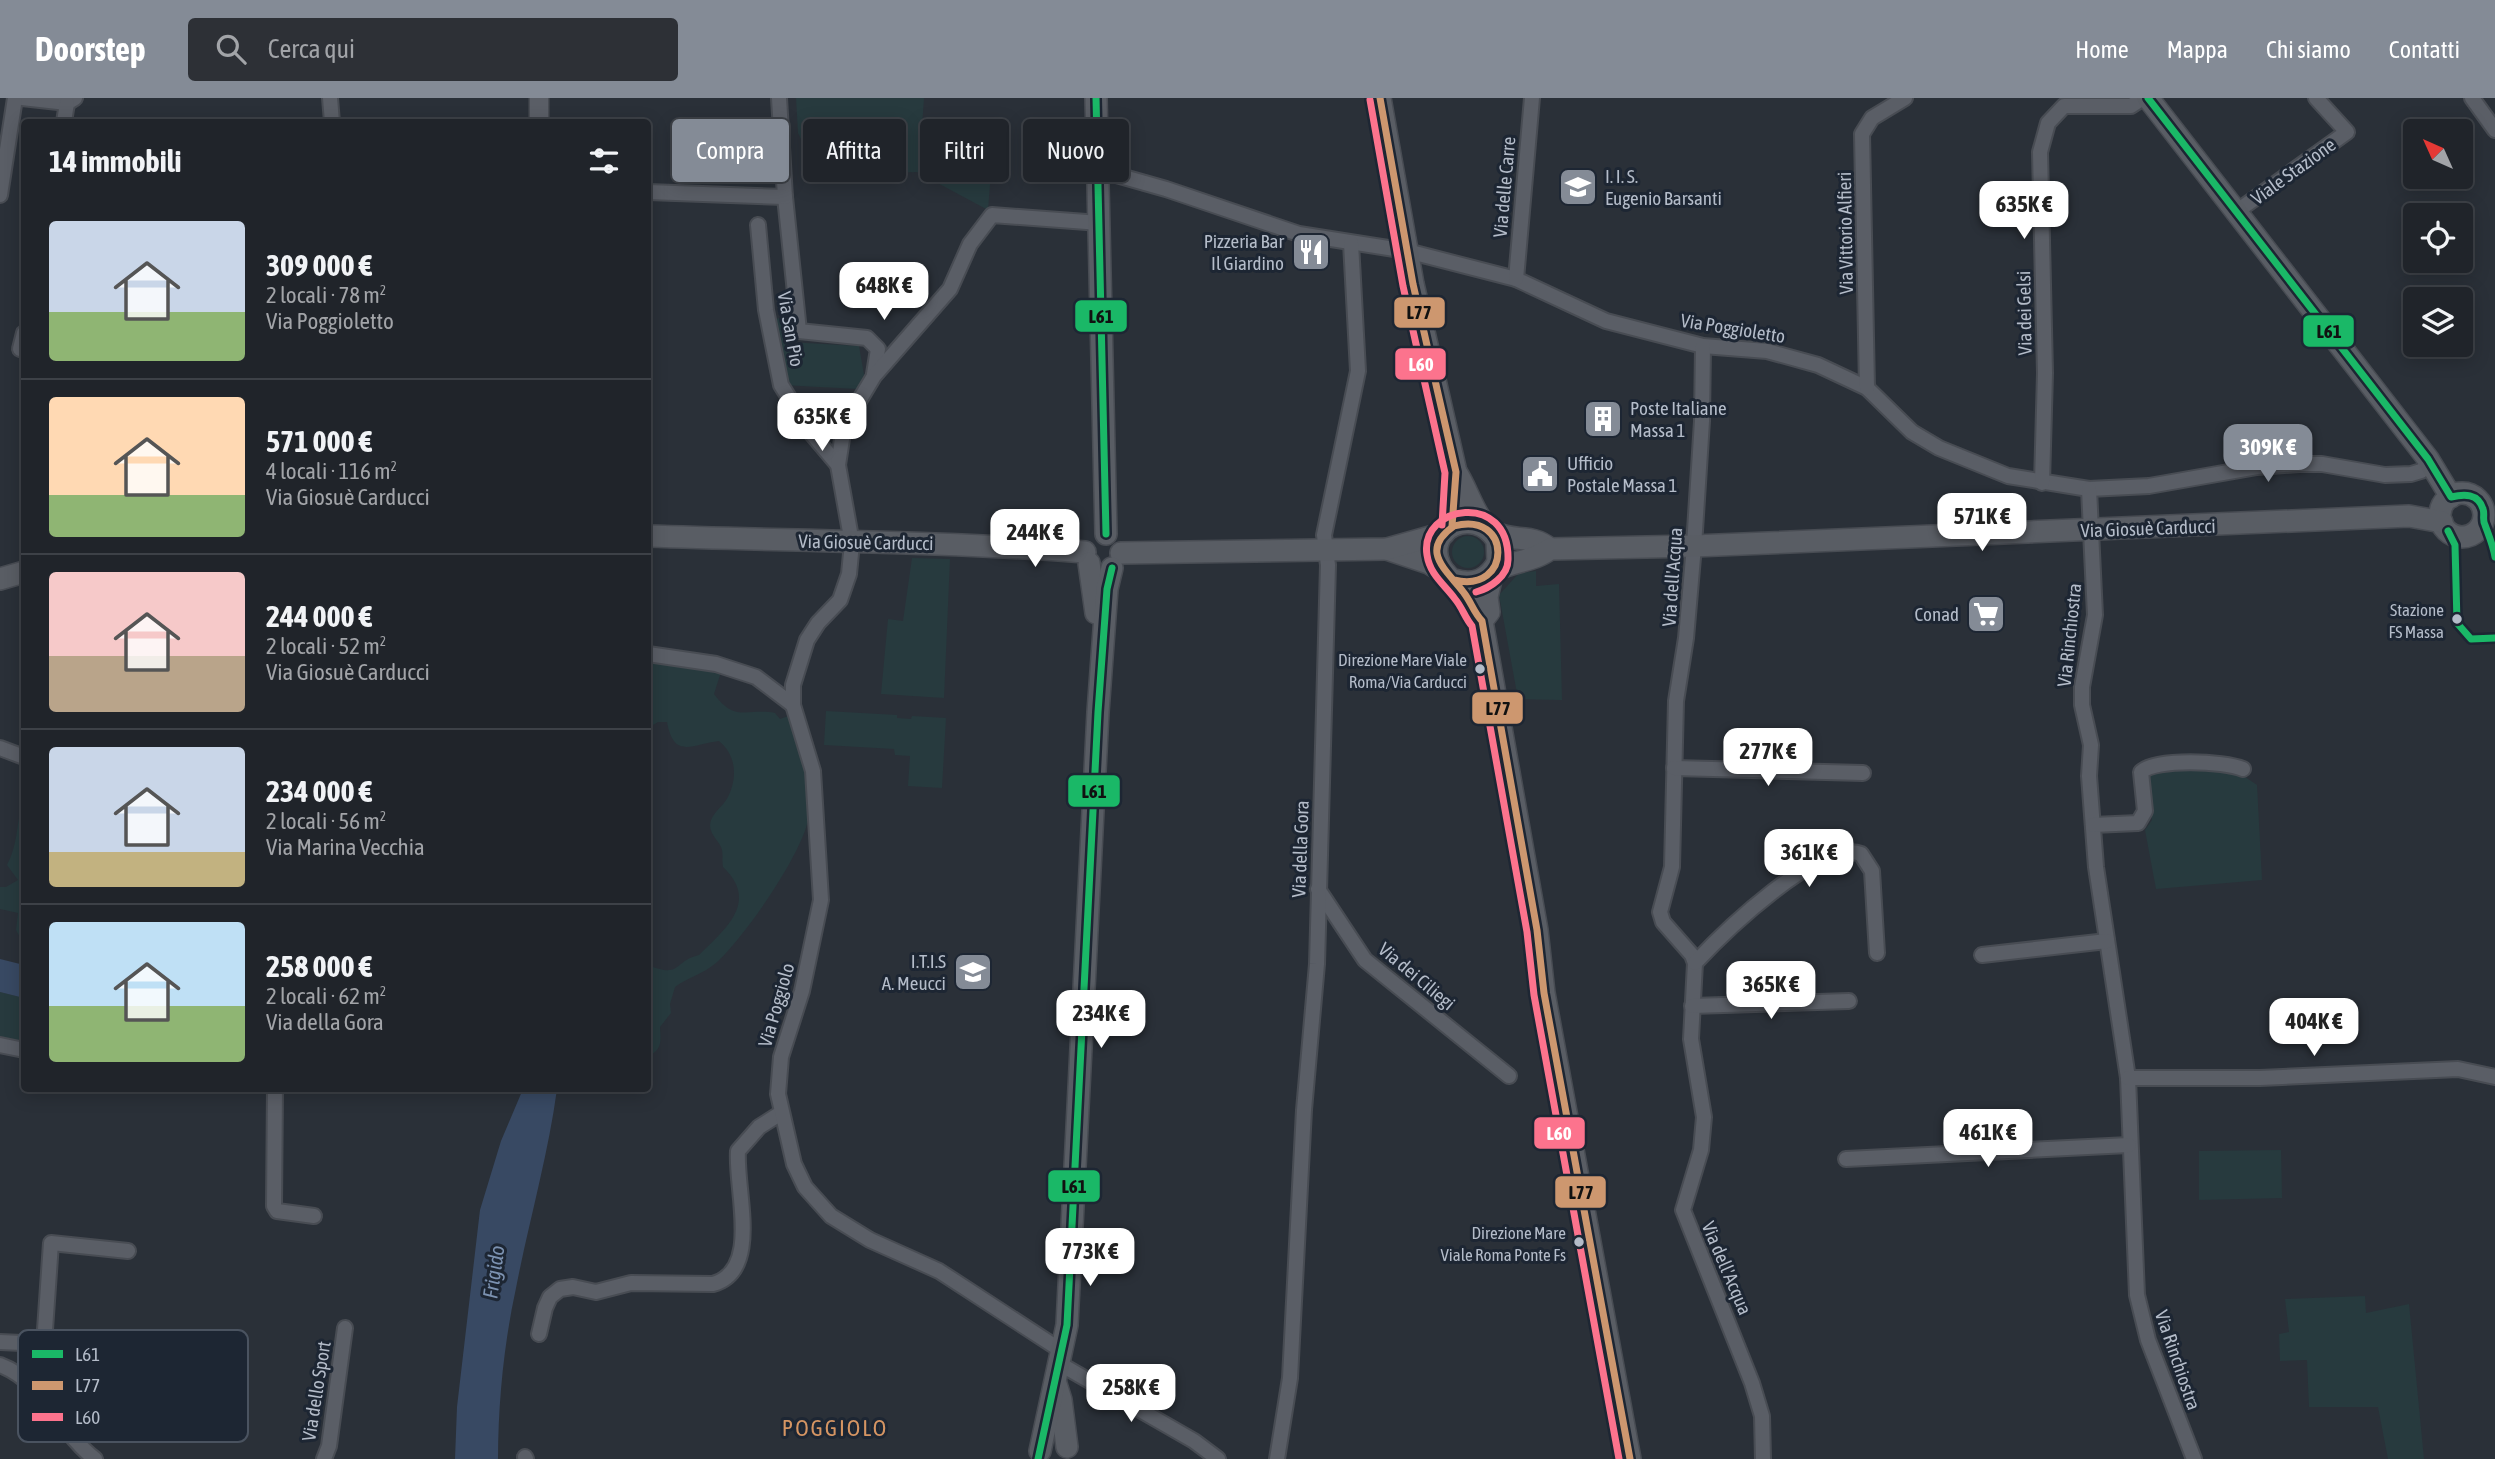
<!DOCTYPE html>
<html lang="it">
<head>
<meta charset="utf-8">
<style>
  :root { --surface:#20242a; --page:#2d3036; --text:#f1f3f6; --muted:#a2a4a8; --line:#3d4147; --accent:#848b96 }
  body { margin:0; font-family:"Asap Condensed",sans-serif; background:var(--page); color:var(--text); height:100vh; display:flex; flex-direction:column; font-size:26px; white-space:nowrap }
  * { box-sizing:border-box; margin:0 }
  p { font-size:23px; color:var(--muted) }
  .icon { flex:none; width:38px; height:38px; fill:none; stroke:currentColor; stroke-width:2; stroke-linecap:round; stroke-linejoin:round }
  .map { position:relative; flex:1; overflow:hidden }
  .sheet { position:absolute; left:21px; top:21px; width:630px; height:973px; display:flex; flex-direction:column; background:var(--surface); border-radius:7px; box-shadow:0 4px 18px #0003,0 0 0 2px var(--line) }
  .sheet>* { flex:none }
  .top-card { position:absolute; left:672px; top:21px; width:665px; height:63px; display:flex; gap:14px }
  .needle { width:46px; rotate:315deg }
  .fabs { position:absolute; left:2403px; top:21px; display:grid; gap:14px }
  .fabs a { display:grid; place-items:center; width:70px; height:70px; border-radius:7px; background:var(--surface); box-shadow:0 4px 18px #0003,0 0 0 2px var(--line); font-size:35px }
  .price { position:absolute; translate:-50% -60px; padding:0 16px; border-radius:14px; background:#fff; color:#222; font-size:23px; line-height:46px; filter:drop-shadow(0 2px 4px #0008) }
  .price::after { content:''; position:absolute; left:50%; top:42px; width:21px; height:16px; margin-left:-10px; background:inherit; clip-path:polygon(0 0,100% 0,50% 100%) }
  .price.selected { background:var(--accent); color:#fff }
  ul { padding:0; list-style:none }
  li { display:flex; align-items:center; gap:21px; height:175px; padding:0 28px }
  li+li { border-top:2px solid var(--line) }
  li span { display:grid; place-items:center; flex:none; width:196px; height:140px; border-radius:7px; color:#555 }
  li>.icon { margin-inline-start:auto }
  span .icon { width:84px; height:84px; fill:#fffc; stroke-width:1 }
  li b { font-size:30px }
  h2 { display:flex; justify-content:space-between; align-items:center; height:84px; padding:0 28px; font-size:30px }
  .chip { padding:0 24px; border-radius:7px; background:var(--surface); box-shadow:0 4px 18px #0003,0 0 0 2px var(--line); font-size:24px; line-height:63px }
  .chip.selected { background:var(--accent); color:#fff }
  header { display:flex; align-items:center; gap:42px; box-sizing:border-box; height:98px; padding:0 35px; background:var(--accent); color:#fff }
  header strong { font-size:33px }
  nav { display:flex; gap:38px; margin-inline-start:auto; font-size:24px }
  .search { width:490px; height:63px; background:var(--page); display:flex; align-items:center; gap:18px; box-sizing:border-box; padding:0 24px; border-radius:7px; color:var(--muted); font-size:26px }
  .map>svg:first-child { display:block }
</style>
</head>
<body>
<header>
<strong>Doorstep</strong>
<div class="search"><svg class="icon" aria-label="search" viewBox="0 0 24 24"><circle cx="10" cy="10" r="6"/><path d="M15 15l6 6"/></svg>Cerca qui</div>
<nav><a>Home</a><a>Mappa</a><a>Chi siamo</a><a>Contatti</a></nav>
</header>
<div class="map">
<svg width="2495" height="1361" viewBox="0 0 2495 1361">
  <rect width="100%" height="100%" fill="#2a3038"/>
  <!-- green -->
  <g fill="#273a3e">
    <path d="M796,0h128l-3,44 72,5 -5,63 -71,-38 -51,2 2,-27 -65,-4 -5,-10z"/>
    <path d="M785,220l3,24 71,4 5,29 -6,14 -77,-4 -13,-66z"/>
    <circle cx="1468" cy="454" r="16"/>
    <path d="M912,460l38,1 -6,139 -63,-4 7,-75 15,2z"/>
    <path d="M1536,473v15l23,-2 3,116 -44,-1 -19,-104 20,-22z"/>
    <path d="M653,563l69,8 -8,25c21,29 34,14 61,19l5,6 11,-4c11,34 20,64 18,99 -3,36 -66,125 -93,149 -13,11 -29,15 -41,24l-5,17 1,9 -11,14c1,16 2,22 -12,30v-92c34,14 25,-4 51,-10 28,-27 60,-54 24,-88 -1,-5 0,-12 -1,-17 -2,-9 -12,-14 -12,-25 1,-12 13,-18 18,-28 10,-20 8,-42 -9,-56 -27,3 -45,19 -52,-19h-9l-10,6v-56z"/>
    <path d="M826,613l71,4v3l14,1 1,-3 34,2 -4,70 -34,-2 2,-30 -15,-1 -1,-6 -70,-4z"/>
    <path d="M2155,671h78l24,16 5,95 -106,9 -11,-59 7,-10 -6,-43z"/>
    <path d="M24,699v148l-8,-15 2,-17 -18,-4v-22h6l12,-7 -11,-15c12,-22 9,-45 17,-68z"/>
    <path d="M0,894l24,6v44l-24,-6z"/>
    <path d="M2281,1052l1,48 -83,2v-49z"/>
    <path d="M2365,1198l1,17 43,-9 15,155h-36l-10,-52h-69l-2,-47 -27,1 -1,-27 10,-2 -4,-33z"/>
  </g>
  <!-- water -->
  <g fill="#384963">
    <path d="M0,861l24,6v33l-24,-6z"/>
    <path d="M523,991h34c-9,67 -28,132 -41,199 -12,55 -18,115 -18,171h-43l2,-52 23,-197 21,-69z"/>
  </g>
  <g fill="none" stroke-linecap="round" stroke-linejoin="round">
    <defs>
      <g id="minor">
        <path d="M22,0l45,5 8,-5"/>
        <path d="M330,0l2,24"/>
        <path d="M779,0l6,99 14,134 68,7 11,11 -4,25"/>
        <path d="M2472,0l23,32"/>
        <path d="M64,24l3,-19"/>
        <path d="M1099,72l67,19 133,45 108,17 109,28 90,42 97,25 64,5 51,14 49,23 45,44 27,16 69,28 81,13 60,-3 108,-19 42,-3h23l63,11 26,-1 10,-3 9,-8"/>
        <path d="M648,94l137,5"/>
        <path d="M0,97l15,-97"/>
        <path d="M2236,114l111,-80 -31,-34"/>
        <path d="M758,127l8,85 15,75 30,48 27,32"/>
        <path d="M1516,181l16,-181"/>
        <path d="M1703,248l-1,75 -8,125 -8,92 -10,63 -4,166 -12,45 3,10 29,33 3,8 -4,76 13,78 -3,33 -18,60 69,173 10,33 1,43"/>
        <path d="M20,251l4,-16"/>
        <path d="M1867,290l-5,-254 10,-16 33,-20"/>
        <path d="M2042,385l3,-110 -5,-221 8,-29 16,-17h67l12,-8"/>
        <path d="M2089,391l6,126 -13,72v18l9,40 -2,31 7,91 32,211 9,217 11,45 46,119"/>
        <path d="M648,556l68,10 40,13 37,28"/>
        <path d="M0,650l24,9"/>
        <path d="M1674,670l189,5"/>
        <path d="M2093,727l45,-2 7,-12 -4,-39c15,-14 83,-11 102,-3"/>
        <path d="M1318,791l47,71 144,116"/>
        <path d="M1982,857l125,-14"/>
        <path d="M1695,865c27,-29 125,-125 166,-109l11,17 5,82"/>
        <path d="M1692,908l157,-5"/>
        <path d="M0,947l24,5"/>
        <path d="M2128,980h132l198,-9 37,8"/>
        <path d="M275,990l-1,118 3,5 37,5"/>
        <path d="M1846,1061l283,-14"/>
        <path d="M539,1236l6,-26 5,-11 10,-8 13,-2 23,5 35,-9 82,1c49,-13 22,-95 25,-133l21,-24 22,-14"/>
        <path d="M0,1244l44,2 7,-101 77,8"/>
        <path d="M1062,1253l-123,-80 -69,-31 -39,-24 -26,-29 -11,-23 -16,-70 3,-37 21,-66 19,-91 -8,-129 -20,-66v-20l14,-45 11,-17 22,-23 9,-26 3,-31 -14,-78 6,-39 30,-50 76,-87 20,-45 22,-29 108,8"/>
        <path d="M1060,1266l134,77 24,18"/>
        <path d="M0,1267c45,17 58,66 95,94"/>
        <path d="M525,1359l1,2"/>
        <path d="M324,1361l5,-13 16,-118"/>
        <path d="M1277,1361l13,-81 14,-268 13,-146 11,-399 -4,-30 34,-164 -7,-128"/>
      </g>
      <path id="tertiary" d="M539,0v24"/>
      <g id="secondary">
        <path d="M1096,0l10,436"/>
        <path d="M1380,0l33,186 43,188 -4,54"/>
        <path d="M2148,0l280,361 23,38"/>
        <path d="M1456,374c12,17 19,49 38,60 19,11 37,1 56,17"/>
        <circle cx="2462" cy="417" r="22"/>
        <path d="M648,438c145,5 292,5 437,16"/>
        <path d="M1387,451l42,14 16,10"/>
        <path d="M1121,455l266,-4 57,-16"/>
        <path d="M1089,465l7,50"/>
        <path d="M0,481l24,-7"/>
        <path d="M1454,482c20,6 34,0 44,-18l-1,-22c-23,-36 -74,-11 -57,25 5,11 18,19 25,29 7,10 8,19 17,27"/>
        <path d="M1056,1286l5,16 6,47"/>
        <path d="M1040,1353l27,-126 31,-613 9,-123 5,-21"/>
        <path d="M1630,1361l-86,-466 -7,-63 -55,-309 7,-9 -2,-15 6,-26c20,-10 42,-10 57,-22l144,-3 715,-30 33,6"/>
      </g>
    </defs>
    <!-- minor casing -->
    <use href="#minor" stroke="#484c53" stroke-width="18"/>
    <!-- tertiary casing -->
    <use href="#tertiary" stroke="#484c53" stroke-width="21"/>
    <!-- secondary casing -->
    <use href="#secondary" stroke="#484c53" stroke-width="24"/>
    <!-- minor -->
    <use href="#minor" stroke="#5a5e66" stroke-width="14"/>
    <!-- tertiary -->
    <use href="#tertiary" stroke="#5a5e66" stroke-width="18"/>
    <!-- secondary -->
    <use href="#secondary" stroke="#595d64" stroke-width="21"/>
    <defs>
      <g id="bus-1">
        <path d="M1096,0l10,436"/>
        <path d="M2148,0l280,361 23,38c13,-3 27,-4 32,12 2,5 -1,11 2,16 4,11 8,20 10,32"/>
        <path d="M2448,433l7,14 2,78 14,16 24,-1"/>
        <path d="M1038,1361l29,-134 31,-613 9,-123 5,-21"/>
      </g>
      <g id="bus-2">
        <path d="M1380,0l33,186 43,188 -4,54"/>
        <path d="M1454,482c59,14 58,-70 0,-54 -36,25 -7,44 10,67 7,9 10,20 18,28l55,309 7,63 86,466"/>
      </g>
      <g id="bus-3">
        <path d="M1370,2l33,186 42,187 -3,52"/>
        <path d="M1476,494c14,-4 32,-16 32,-32 2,-70 -89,-55 -81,-5 3,20 17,29 28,44 7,8 10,19 17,27l55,306 7,63 85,464"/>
      </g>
    </defs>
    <!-- bus-1 casing -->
    <use href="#bus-1" stroke="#1d2633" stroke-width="12"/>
    <!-- bus-2 casing -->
    <use href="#bus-2" stroke="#1d2633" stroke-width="12"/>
    <!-- bus-3 casing -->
    <use href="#bus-3" stroke="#1d2633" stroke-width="12"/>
    <!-- bus-1 -->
    <use href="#bus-1" stroke="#1ab867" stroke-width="7"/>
    <!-- bus-2 -->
    <use href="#bus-2" stroke="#cd976f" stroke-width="7"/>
    <!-- bus-3 -->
    <use href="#bus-3" stroke="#fc738d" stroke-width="7"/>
  </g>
  <!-- icons -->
  <defs>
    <symbol id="school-square" viewBox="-11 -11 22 22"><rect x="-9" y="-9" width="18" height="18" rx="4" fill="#848b96" stroke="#1d2633"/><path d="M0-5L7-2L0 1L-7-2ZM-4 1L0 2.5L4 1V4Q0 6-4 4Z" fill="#fff"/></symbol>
    <symbol id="restaurant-square" viewBox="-11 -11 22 22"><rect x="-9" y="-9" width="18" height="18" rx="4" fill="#848b96" stroke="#1d2633"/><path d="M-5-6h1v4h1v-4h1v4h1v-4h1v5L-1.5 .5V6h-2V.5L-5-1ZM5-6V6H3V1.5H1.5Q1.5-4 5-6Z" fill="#fff"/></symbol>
    <symbol id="building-square" viewBox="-11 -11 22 22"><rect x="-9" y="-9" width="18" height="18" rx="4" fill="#848b96" stroke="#1d2633"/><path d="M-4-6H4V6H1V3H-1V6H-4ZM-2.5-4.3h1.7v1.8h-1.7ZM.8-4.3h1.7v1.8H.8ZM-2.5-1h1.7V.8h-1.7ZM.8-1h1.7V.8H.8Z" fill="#fff"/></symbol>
    <symbol id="civic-square" viewBox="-11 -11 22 22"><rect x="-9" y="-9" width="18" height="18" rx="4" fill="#848b96" stroke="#1d2633"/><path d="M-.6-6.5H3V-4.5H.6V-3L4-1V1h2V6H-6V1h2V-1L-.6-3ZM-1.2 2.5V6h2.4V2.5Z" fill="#fff"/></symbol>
    <symbol id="supermarket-square" viewBox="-11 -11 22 22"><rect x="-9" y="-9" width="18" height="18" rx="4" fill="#848b96" stroke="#1d2633"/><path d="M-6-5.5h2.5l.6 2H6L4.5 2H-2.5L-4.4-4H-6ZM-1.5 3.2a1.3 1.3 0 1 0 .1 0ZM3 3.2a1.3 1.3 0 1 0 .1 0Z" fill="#fff"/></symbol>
  </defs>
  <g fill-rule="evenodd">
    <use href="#school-square" x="1556" y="67" width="44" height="44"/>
    <use href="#restaurant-square" x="1289" y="132" width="44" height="44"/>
    <use href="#building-square" x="1581" y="299" width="44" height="44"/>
    <use href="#civic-square" x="1518" y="354" width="44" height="44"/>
    <use href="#supermarket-square" x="1964" y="494" width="44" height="44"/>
    <use href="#school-square" x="951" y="852" width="44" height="44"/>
  </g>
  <!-- markers -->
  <g fill="#b4bcc9" stroke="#1d2633" stroke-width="2.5">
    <circle cx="2457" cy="521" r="6"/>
    <circle cx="1480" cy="571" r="6"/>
    <circle cx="1579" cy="1144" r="6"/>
  </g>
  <g text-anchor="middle" stroke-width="6" stroke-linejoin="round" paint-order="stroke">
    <!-- bus labels -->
    <g font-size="17" fill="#b4bcc9" stroke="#1d2633" text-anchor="end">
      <text x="2444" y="518">Stazione<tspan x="2444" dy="22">FS Massa</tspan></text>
      <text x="1467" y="568">Direzione Mare Viale<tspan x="1467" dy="22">Roma/Via Carducci</tspan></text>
      <text x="1566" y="1141">Direzione Mare<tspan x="1566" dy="22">Viale Roma Ponte Fs</tspan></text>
    </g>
    <!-- street labels -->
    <g font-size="19" fill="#b4bcc9" stroke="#1d2633">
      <text transform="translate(2293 73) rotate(-36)" y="7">Viale Stazione</text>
      <text transform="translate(1504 89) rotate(-85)" y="7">Via delle Carre</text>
      <text transform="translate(1845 135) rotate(-91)" y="7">Via Vittorio Alfieri</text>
      <text transform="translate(2024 215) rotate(-91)" y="7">Via dei Gelsi</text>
      <text transform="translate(1733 230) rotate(9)" y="7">Via Poggioletto</text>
      <text transform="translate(791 231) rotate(80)" y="7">Via San Pio</text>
      <text transform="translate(2148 430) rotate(-2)" y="7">Via Giosuè Carducci</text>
      <text transform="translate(866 444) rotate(1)" y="7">Via Giosuè Carducci</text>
      <text transform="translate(1672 479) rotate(-86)" y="7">Via dell'Acqua</text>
      <text transform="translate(2069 537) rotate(-84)" y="7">Via Rinchiostra</text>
      <text transform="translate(1300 751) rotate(-88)" y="7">Via della Gora</text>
      <text transform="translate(1417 878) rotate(40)" y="7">Via dei Ciliegi</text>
      <text transform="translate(776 907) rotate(-74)" y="7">Via Poggiolo</text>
      <text transform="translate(1727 1170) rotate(67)" y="7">Via dell'Acqua</text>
      <text transform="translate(2178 1262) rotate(71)" y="7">Via Rinchiostra</text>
      <text transform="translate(316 1293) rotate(-81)" y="7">Via dello Sport</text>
    </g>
    <!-- poi labels -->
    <g font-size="19" fill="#b4bcc9" stroke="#1d2633" text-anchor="start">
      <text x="1605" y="85">I. I. S.<tspan x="1605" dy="22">Eugenio Barsanti</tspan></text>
      <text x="1284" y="150" text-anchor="end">Pizzeria Bar<tspan x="1284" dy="22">Il Giardino</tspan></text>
      <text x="1630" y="317">Poste Italiane<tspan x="1630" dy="22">Massa 1</tspan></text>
      <text x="1567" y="372">Ufficio<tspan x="1567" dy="22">Postale Massa 1</tspan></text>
      <text x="1959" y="523" text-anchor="end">Conad</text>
      <text x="946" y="870" text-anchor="end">I.T.I.S<tspan x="946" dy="22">A. Meucci</tspan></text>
    </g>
    <!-- water labels -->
    <g font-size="21" font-style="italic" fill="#7c92b1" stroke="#1d2633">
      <text transform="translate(494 1174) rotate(-82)" y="7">Frigido</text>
    </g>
    <!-- quarter labels -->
    <g font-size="23" letter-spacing="2" fill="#d59563" stroke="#1d2633">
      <text x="835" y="1338">POGGIOLO</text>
    </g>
  </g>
  <!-- legend -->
  <rect x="18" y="1232" width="230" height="112" rx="10" fill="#1d2633" stroke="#4a5360" stroke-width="2"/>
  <rect x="32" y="1252" width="31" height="8" fill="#1ab867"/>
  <rect x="32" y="1283" width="31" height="9" fill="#cd976f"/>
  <rect x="32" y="1315" width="31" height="8" fill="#fc738d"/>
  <g font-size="19" fill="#b4bcc9">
    <text x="75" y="1263">L61</text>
    <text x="75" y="1294">L77</text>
    <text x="75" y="1326">L60</text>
  </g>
  <g stroke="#1d2633" stroke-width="2.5">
    <rect x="1393" y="198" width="53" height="33" rx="7" fill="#cd976f"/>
    <rect x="1074" y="201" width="54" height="34" rx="7" fill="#1ab867"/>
    <rect x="2302" y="216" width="53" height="34" rx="7" fill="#1ab867"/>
    <rect x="1394" y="249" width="53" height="34" rx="7" fill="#fc738d"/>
    <rect x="1471" y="593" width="53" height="34" rx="7" fill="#cd976f"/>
    <rect x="1067" y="676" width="54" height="34" rx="7" fill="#1ab867"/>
    <rect x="1533" y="1018" width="53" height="34" rx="7" fill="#fc738d"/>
    <rect x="1047" y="1071" width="54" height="34" rx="7" fill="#1ab867"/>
    <rect x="1554" y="1077" width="53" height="34" rx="7" fill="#cd976f"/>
  </g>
  <g font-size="19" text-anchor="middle" font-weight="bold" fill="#fff">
    <text x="1421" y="273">L60</text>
    <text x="1559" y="1042">L60</text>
  </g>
  <g font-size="19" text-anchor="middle" font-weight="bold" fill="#111">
    <text x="1419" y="221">L77</text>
    <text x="1101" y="225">L61</text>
    <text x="2329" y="240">L61</text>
    <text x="1498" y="617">L77</text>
    <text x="1094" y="700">L61</text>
    <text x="1074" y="1095">L61</text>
    <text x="1581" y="1101">L77</text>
  </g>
</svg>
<div class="fabs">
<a><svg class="needle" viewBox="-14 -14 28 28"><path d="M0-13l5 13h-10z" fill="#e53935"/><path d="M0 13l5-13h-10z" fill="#a2a4a8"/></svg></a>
<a><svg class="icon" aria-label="locate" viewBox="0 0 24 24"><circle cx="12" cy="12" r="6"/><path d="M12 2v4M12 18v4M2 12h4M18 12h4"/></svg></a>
<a><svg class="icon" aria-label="layers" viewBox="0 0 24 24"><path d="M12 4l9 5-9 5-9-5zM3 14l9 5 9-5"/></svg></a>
</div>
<b class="price" style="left:2024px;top:143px">635K €</b>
<b class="price" style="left:884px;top:224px">648K €</b>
<b class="price" style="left:822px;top:355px">635K €</b>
<b class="price selected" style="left:2268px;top:386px">309K €</b>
<b class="price" style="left:1982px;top:455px">571K €</b>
<b class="price" style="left:1035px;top:471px">244K €</b>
<b class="price" style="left:1768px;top:690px">277K €</b>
<b class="price" style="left:1809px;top:791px">361K €</b>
<b class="price" style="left:1771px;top:923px">365K €</b>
<b class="price" style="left:1101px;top:952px">234K €</b>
<b class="price" style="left:2314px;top:960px">404K €</b>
<b class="price" style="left:1988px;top:1071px">461K €</b>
<b class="price" style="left:1090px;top:1190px">773K €</b>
<b class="price" style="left:1131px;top:1326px">258K €</b>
<div class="top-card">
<a class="chip selected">Compra</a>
<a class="chip">Affitta</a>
<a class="chip">Filtri</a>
<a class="chip">Nuovo</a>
</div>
<section class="sheet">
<h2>14 immobili<svg class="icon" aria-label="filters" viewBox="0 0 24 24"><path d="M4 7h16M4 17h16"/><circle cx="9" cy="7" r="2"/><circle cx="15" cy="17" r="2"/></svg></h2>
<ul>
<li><span style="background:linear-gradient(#c9d6e8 65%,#8fb573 0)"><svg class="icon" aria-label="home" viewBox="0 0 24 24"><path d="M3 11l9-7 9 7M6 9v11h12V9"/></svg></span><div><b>309 000 €</b><p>2 locali · 78 m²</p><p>Via Poggioletto</p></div></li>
<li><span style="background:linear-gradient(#ffd9b3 70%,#8fb573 0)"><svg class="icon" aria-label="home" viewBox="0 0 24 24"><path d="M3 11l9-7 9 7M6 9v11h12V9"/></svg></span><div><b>571 000 €</b><p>4 locali · 116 m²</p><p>Via Giosuè Carducci</p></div></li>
<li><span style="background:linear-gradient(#f6c9c9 60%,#b9a48a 0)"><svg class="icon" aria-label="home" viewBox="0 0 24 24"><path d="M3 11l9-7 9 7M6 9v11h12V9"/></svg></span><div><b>244 000 €</b><p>2 locali · 52 m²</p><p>Via Giosuè Carducci</p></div></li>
<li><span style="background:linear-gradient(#c9d6e8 75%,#c2b280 0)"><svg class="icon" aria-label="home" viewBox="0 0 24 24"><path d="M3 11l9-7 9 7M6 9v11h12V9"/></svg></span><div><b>234 000 €</b><p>2 locali · 56 m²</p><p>Via Marina Vecchia</p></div></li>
<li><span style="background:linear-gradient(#bfe0f5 60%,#8fb573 0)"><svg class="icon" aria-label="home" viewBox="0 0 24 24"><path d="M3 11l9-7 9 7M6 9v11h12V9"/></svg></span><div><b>258 000 €</b><p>2 locali · 62 m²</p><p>Via della Gora</p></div></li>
</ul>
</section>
</div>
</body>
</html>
